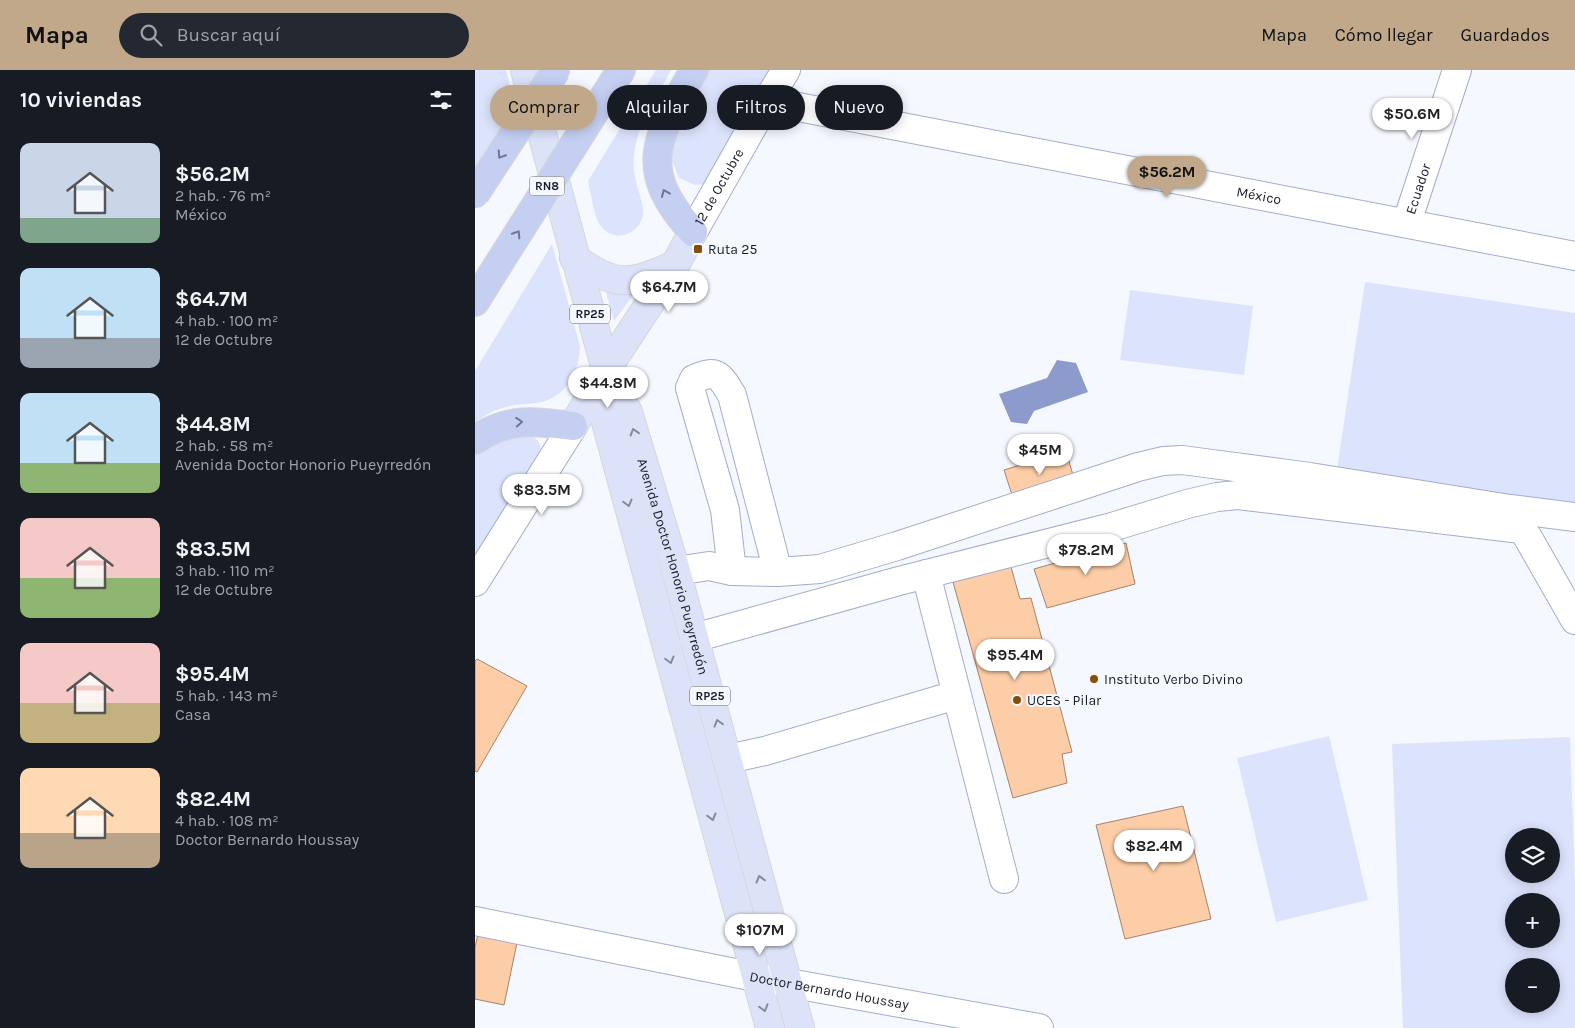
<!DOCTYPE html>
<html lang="es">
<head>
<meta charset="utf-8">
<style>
  :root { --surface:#171b24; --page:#242831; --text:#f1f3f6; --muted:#9ea1a6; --accent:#c2a88b }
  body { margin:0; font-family:Karla,sans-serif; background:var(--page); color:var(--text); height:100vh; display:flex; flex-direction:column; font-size:19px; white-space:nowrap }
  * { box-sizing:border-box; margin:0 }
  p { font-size:16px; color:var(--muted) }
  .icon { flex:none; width:28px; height:28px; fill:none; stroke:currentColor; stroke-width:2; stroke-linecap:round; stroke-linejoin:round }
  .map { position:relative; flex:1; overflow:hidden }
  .sheet { display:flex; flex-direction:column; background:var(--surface); width:475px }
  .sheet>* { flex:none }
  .guide { position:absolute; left:15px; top:15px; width:475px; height:45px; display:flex; gap:10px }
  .controls { position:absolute; left:1030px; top:758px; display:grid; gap:10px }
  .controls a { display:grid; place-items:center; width:55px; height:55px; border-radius:50%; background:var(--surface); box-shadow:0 2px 12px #0003; font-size:25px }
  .price { position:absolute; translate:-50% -42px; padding:0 11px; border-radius:18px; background:#fff; color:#222; font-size:16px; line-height:32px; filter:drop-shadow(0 1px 2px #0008) }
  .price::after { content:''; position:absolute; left:50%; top:30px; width:15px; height:11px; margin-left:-8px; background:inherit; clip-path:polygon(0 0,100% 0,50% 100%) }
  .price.active { background:var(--accent); color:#111 }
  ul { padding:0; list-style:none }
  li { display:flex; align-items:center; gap:15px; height:125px; padding:0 20px }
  li span { display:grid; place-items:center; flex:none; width:140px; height:100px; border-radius:10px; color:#555 }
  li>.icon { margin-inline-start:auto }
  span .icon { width:60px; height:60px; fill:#fffc; stroke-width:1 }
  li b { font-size:21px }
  h2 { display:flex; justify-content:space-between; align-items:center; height:60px; padding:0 20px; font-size:21px }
  .tag { padding:0 18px; border-radius:22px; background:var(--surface); box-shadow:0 2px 12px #0003; font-size:18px; line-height:45px }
  .tag.active { background:var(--accent); color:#111 }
  header { display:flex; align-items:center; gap:30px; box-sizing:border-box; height:70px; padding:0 25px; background:var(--accent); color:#111 }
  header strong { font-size:24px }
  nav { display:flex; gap:28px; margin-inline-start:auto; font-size:18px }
  .search { width:350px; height:45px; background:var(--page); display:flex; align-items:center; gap:12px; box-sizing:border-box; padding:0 18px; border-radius:28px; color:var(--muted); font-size:19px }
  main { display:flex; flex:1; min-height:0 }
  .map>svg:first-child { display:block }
</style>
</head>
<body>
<header>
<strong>Mapa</strong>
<div class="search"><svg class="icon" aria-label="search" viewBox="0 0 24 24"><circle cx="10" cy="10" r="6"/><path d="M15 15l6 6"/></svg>Buscar aquí</div>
<nav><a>Mapa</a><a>Cómo llegar</a><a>Guardados</a></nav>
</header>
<main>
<section class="sheet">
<h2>10 viviendas<svg class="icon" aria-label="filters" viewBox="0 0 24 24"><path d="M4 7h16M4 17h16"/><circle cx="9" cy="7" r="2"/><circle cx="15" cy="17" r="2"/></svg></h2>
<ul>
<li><span style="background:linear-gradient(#c9d6e8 75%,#7fa58c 0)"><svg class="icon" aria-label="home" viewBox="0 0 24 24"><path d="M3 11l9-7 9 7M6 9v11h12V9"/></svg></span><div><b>$56.2M</b><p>2 hab. · 76 m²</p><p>México</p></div></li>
<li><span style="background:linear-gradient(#bfe0f5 70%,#9aa5b1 0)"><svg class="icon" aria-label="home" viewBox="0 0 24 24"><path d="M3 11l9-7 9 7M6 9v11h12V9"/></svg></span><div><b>$64.7M</b><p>4 hab. · 100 m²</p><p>12 de Octubre</p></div></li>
<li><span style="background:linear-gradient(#bfe0f5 70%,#8fb573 0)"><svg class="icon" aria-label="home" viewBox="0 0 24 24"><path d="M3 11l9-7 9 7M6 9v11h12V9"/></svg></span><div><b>$44.8M</b><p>2 hab. · 58 m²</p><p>Avenida Doctor Honorio Pueyrredón</p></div></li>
<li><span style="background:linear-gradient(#f6c9c9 60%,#8fb573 0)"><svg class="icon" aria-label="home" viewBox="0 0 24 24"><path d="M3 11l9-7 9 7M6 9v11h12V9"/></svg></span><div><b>$83.5M</b><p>3 hab. · 110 m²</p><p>12 de Octubre</p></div></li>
<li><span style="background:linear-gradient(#f6c9c9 60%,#c2b280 0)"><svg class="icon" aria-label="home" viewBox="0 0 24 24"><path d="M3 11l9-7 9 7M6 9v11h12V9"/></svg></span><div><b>$95.4M</b><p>5 hab. · 143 m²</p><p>Casa</p></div></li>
<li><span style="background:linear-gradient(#ffd9b3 65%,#b9a48a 0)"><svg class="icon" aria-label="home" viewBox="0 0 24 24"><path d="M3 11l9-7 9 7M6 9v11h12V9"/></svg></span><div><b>$82.4M</b><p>4 hab. · 108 m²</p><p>Doctor Bernardo Houssay</p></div></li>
</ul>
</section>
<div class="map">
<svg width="1100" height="958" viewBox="0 0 1100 958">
  <rect width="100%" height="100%" fill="#f5f8fe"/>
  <!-- green -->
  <g fill="#dce4fd" fill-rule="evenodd">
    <path d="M0,0h31l11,42 -42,69z"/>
    <path d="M181,0h15c-13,25 -34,56 -37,84 -2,14 2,29 6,42 1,5 3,10 3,15 0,23 -30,34 -43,14 -6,-9 -9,-32 -12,-44z"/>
    <path d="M229,0h76l-73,114 -12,1 -16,-7 -9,-22 4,-23z"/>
    <path d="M77,174l28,102c-1,24 -10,46 -35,55 -12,4 -26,2 -39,6 -10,2 -23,9 -31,15v-51z"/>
    <path d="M890,212l210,31v191l-238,-35z"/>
    <path d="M655,220l123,16 -9,69 -124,-15z"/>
    <path d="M161,221l-22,30 -8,-29 17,2z"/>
    <path d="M152,358l142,526h-6l-142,-525z"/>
    <path d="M52,362c14,9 15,13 13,29l-65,104v-109l10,-12z"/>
    <path d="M854,666l39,164 -92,22 -39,-164z"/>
    <path d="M1095,667l5,146v145h-172l-11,-284zM1039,766h37v38h-37zM1039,831h37v38h-37zM1039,896h37v38h-37z"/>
  </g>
  <!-- water -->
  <path fill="#8d9bcc" d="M582,290l19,3 12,29 -54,19 -7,13 -16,-2 -12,-28 48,-16z"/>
  <!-- building -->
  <g fill="#fccda6" stroke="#a1856e">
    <path d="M591,381l9,31 -61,19 -10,-31z"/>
    <path d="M651,473l9,41 -88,24 -13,-39z"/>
    <path d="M536,497l9,32 11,-1 41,154 -10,2 5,29 -54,15 -60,-216z"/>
    <path d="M2,589l50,27 -50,86 -2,-1v-110z"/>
    <path d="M708,736l28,113 -86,20 -29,-114z"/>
    <path d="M4,860l39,8 -14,67 -29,-6v-52z"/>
  </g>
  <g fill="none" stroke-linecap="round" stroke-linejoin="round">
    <defs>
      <g id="minor">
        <path id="s1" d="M292,31l808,155"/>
        <path id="s2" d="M932,152l50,-152"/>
        <path id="s3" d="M218,162l74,-131 19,-31"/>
        <path d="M201,501l33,-5 23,5 46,1 42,-3 77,-23 241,-79 25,-6 19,-1 128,17 200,32 65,8"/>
        <path d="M257,501l-7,-61 -35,-122 4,-9c23,-10 25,-5 38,16l46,177"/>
        <path d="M451,504l78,305"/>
        <path d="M0,512l98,-156"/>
        <path d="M219,568l205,-57 213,-54 75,-23 30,-7 21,-2 283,34 6,7 48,84"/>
        <path d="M253,689l37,-8 191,-56"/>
        <path id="s4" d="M0,851l280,56 284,51"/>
      </g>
      <g id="major">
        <path id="s5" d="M50,0l81,300 22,42 48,159 124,457"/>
        <path d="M99,188c42,29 54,28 101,7"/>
        <path d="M131,304v48l164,606"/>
        <path d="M98,356l33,-56 69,-105 18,-33"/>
      </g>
      <g id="highway">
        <path d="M129,27l17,-27"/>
        <path d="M218,162c-58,-63 -36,-96 1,-162"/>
        <path d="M0,232l16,-26"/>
        <path d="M0,370c32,-23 61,-19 98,-14"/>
      </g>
    </defs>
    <!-- minor casing -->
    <use href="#minor" stroke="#a3adcd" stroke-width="30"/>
    <!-- major casing -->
    <use href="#major" stroke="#d6d6d8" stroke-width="30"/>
    <!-- highway casing -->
    <use href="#highway" stroke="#d6d6d8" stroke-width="30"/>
    <!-- minor -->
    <use href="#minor" stroke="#fff" stroke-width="28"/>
    <!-- major -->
    <use href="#major" stroke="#dce2f7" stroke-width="28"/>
    <!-- highway -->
    <use href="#highway" stroke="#c5cff2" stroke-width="28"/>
    <defs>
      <g id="highway-bridge">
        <path d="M0,124l81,-124"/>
        <path d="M16,206l113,-179"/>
      </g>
    </defs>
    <!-- highway-bridge casing -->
    <use href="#highway-bridge" stroke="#d6d6d8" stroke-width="30" stroke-linecap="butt"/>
    <!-- highway-bridge -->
    <use href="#highway-bridge" stroke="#c5cff2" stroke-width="28"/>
  </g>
  <!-- one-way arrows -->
  <defs><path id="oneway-chevron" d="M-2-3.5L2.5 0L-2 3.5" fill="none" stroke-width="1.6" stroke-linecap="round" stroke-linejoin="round" transform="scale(1.25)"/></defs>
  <g stroke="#70768e">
    <use href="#oneway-chevron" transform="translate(26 85) rotate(123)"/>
    <use href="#oneway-chevron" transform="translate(190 123) rotate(-113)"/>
    <use href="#oneway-chevron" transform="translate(42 164) rotate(-58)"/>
    <use href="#oneway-chevron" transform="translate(44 352) rotate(-4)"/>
  </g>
  <g stroke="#85899a">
    <use href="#oneway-chevron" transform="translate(159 362) rotate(-107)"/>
    <use href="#oneway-chevron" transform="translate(153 433) rotate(75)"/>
    <use href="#oneway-chevron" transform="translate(195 590) rotate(75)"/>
    <use href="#oneway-chevron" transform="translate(243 653) rotate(-106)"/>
    <use href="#oneway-chevron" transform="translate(237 747) rotate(75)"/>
    <use href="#oneway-chevron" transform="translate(285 809) rotate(-105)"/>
    <use href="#oneway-chevron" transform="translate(289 938) rotate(74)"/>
  </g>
  <!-- markers -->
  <g fill="#894d08" stroke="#f5f8fe" stroke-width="2">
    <rect x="218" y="174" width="10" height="10" rx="2.5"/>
    <circle cx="619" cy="609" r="5"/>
    <circle cx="542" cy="630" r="5"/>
  </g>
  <g text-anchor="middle" stroke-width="4" stroke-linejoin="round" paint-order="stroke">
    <!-- shield labels -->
    <g fill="#f5f8fe" stroke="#5c5f69" stroke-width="1">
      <rect x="54.5" y="106.5" width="35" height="19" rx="4"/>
      <rect x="95" y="234.5" width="40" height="19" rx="4"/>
      <rect x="215" y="616.5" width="40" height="19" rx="4"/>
    </g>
    <g font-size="12" font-weight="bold" fill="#1a1d29">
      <text x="72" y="120">RN8</text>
      <text x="115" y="248">RP25</text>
      <text x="235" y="630">RP25</text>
    </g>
    <!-- street labels -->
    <g font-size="14" fill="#1a1d29" stroke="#f5f8fe">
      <text dy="5" stroke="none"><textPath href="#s3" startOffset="52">12 de Octubre</textPath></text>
      <text dy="5" stroke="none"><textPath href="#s2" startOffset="35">Ecuador</textPath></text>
      <text dy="5" stroke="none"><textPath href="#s1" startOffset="501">México</textPath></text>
      <text dy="5" stroke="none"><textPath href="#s5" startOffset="519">Avenida Doctor Honorio Pueyrredón</textPath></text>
      <text dy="5" stroke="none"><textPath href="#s4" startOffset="361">Doctor Bernardo Houssay</textPath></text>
    </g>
    <!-- poi labels -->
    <g font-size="14" fill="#1a1d29" stroke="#f5f8fe" text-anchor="start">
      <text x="233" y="184">Ruta 25</text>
      <text x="629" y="614">Instituto Verbo Divino</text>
      <text x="552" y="635">UCES - Pilar</text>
    </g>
  </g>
</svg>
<div class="controls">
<a><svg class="icon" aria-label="layers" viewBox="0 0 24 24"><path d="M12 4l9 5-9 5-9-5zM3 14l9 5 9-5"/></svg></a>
<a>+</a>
<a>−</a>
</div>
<b class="price" style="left:937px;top:70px">$50.6M</b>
<b class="price active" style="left:692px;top:128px">$56.2M</b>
<b class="price" style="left:194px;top:243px">$64.7M</b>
<b class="price" style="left:133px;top:339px">$44.8M</b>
<b class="price" style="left:565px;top:406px">$45M</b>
<b class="price" style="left:67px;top:446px">$83.5M</b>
<b class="price" style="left:611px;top:506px">$78.2M</b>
<b class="price" style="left:540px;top:611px">$95.4M</b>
<b class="price" style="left:679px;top:802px">$82.4M</b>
<b class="price" style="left:285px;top:886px">$107M</b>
<div class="guide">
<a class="tag active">Comprar</a>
<a class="tag">Alquilar</a>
<a class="tag">Filtros</a>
<a class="tag">Nuevo</a>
</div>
</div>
</main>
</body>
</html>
